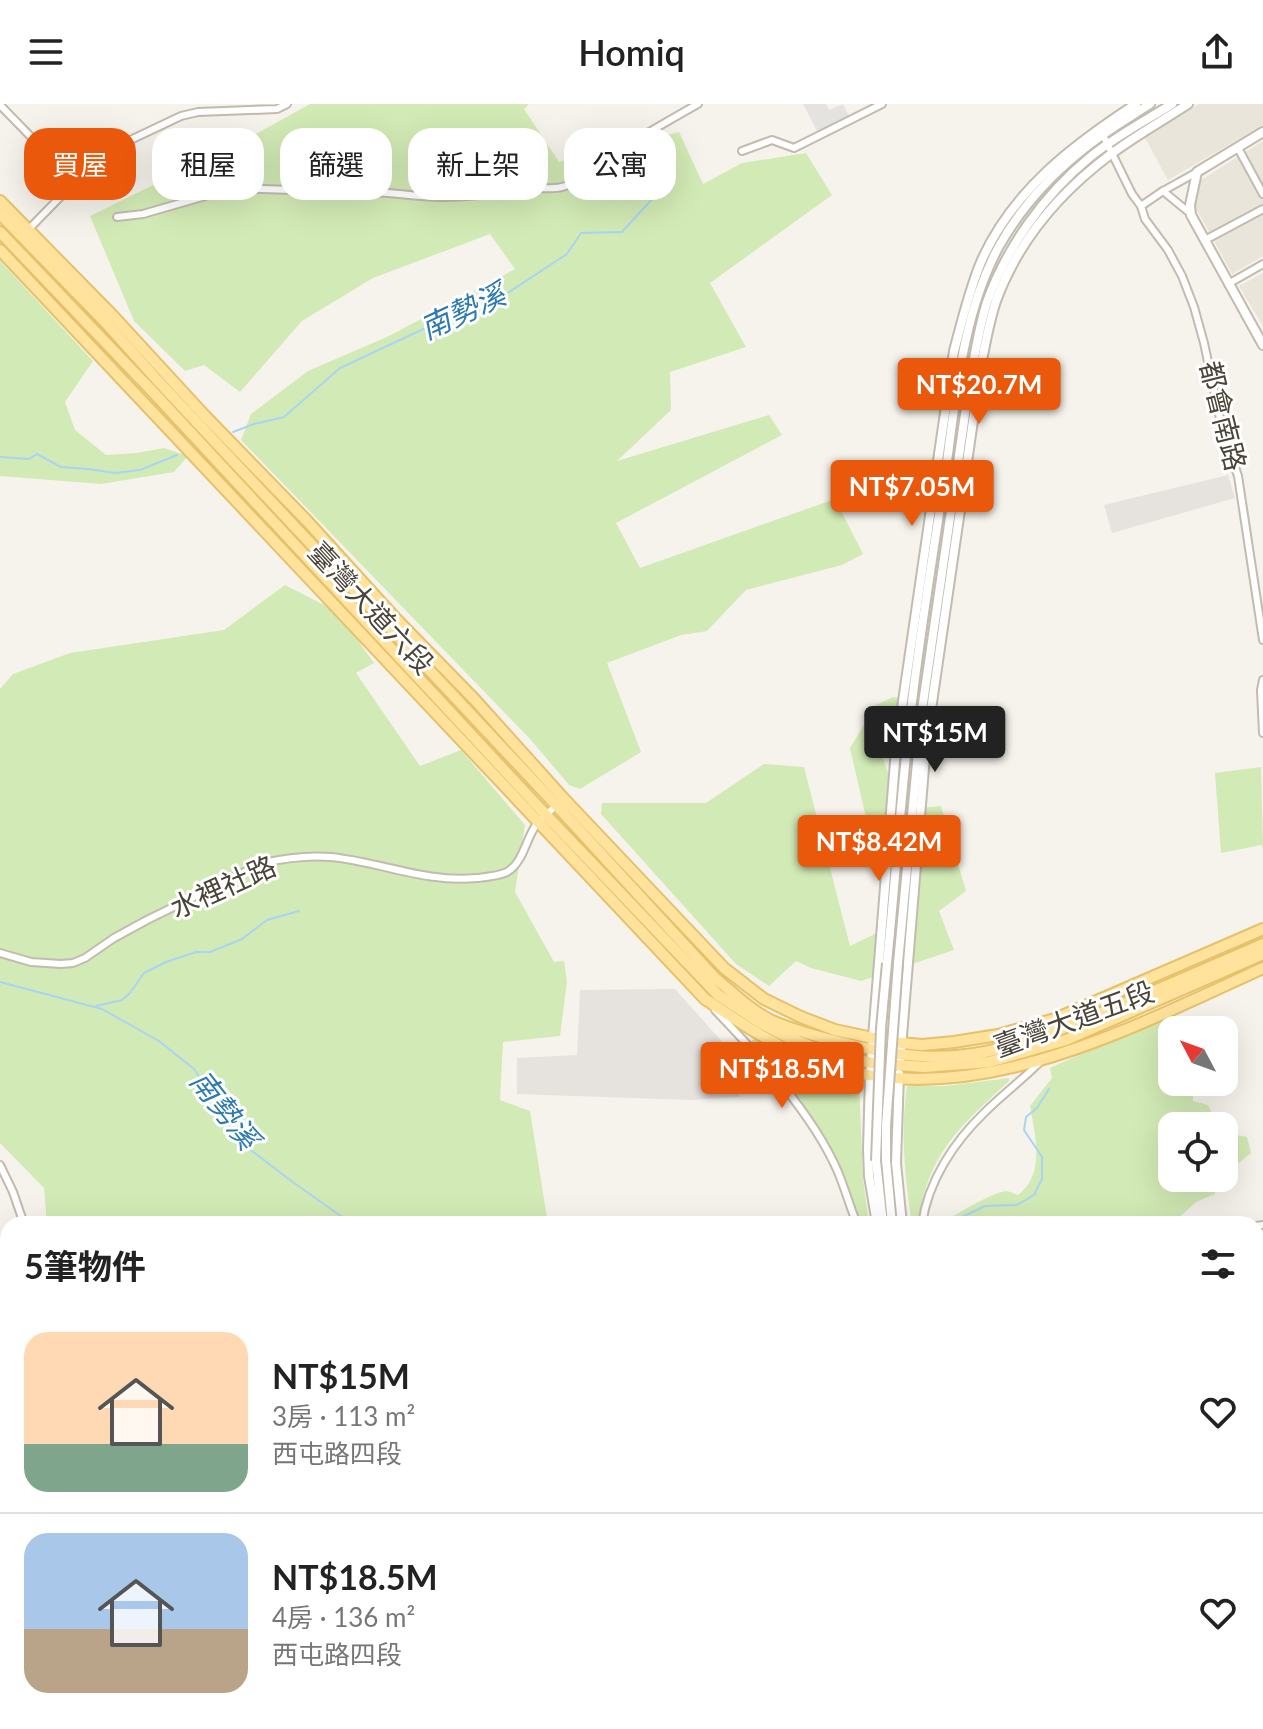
<!DOCTYPE html>
<html lang="zh-TW">
<head>
<meta charset="utf-8">
<style>
  :root { --surface:#fff; --page:#f2f2f2; --text:#222; --muted:#767676; --line:#e0e0e0; --accent:#ea580c }
  body { margin:0; font-family:Lato,"Noto Sans TC",sans-serif; background:var(--page); color:var(--text); height:100vh; display:flex; flex-direction:column; font-size:30px; white-space:nowrap }
  * { box-sizing:border-box; margin:0 }
  p { font-size:26px; color:var(--muted) }
  .icon { flex:none; width:44px; height:44px; fill:none; stroke:currentColor; stroke-width:2; stroke-linecap:round; stroke-linejoin:round }
  .map { position:relative; flex:1; overflow:hidden }
  .drawer { position:absolute; left:0px; top:1112px; width:1264px; height:514px; display:flex; flex-direction:column; background:var(--surface); border-radius:24px 24px 0 0; box-shadow:0 8px 32px #0002 }
  .drawer>* { flex:none }
  .banner { position:absolute; left:24px; top:24px; width:800px; height:72px; display:flex; gap:16px }
  .needle { width:52px; rotate:311deg }
  .tools { position:absolute; left:1158px; top:912px; display:grid; gap:16px }
  .tools a { display:grid; place-items:center; width:80px; height:80px; border-radius:16px; background:var(--surface); box-shadow:0 8px 32px #0002; font-size:40px }
  .price { position:absolute; translate:-50% -68px; padding:0 18px; border-radius:8px; background:var(--accent); color:#fff; font-size:26px; line-height:52px; filter:drop-shadow(0 2px 4px #0008) }
  .price::after { content:''; position:absolute; left:50%; top:48px; width:24px; height:18px; margin-left:-12px; background:inherit; clip-path:polygon(0 0,100% 0,50% 100%) }
  .price.on { background:#222; color:#fff }
  ul { padding:0; list-style:none }
  li { display:flex; align-items:center; gap:24px; height:200px; padding:0 24px }
  li+li { border-top:2px solid var(--line) }
  li span { display:grid; place-items:center; flex:none; width:224px; height:160px; border-radius:24px; color:#555 }
  li>.icon { margin-inline-start:auto }
  span .icon { width:96px; height:96px; fill:#fffc; stroke-width:1 }
  li b { font-size:34px }
  h2 { display:flex; justify-content:space-between; align-items:center; height:96px; padding:0 24px; font-size:34px }
  .pill { padding:0 28px; border-radius:24px; background:var(--surface); box-shadow:0 8px 32px #0002; font-size:28px; line-height:72px }
  .pill.on { background:var(--accent); color:#fff }
  header { display:flex; justify-content:space-between; align-items:center; height:104px; padding:0 24px; background:var(--surface); font-size:36px; font-weight:600 }
  .map>svg:first-child { display:block }
</style>
</head>
<body>
<header><svg class="icon" aria-label="menu" viewBox="0 0 24 24"><path d="M4 6h16M4 12h16M4 18h16"/></svg>Homiq<svg class="icon" aria-label="share" viewBox="0 0 24 24"><path d="M12 15V3M7 8l5-5 5 5M5 13v7h14v-7"/></svg></header>
<div class="map">
<svg width="1263" height="1625" viewBox="0 0 1263 1625">
  <rect width="100%" height="100%" fill="#f6f3ec"/>
  <!-- residential -->
  <g fill="#eae5da">
    <path d="M1199,0h64v21l-95,55 -23,-42z"/>
    <path d="M1263,37v115l-31,18 -31,-57 -8,-10 8,-27z"/>
    <path d="M1263,169v53l-24,-40z"/>
    <path d="M1260,1289l3,16v320h-212l-3,-7h208v-328z"/>
  </g>
  <!-- industrial -->
  <g fill="#e6e2dd">
    <path d="M1228,371l7,23 -123,35 -8,-28z"/>
    <path d="M675,885l66,74 -2,34 -48,3 -174,-6v-36l60,-3 3,-65z"/>
  </g>
  <!-- green -->
  <g fill="#d2eab5">
    <path d="M310,0h219l-5,5 35,53 120,-30 24,52 39,-21 64,-10 26,42 -122,88 36,64 -76,25 1,38 -54,51 152,-46 13,20 -166,88 24,45 195,-69 28,55 -21,11 -96,25 -39,41 -26,4 -74,28 34,89 -61,37 -11,-4 -38,-45 -290,-300 10,-26 57,-43 81,-35 126,-67 -25,-35 -117,44 -71,43 -62,71 -36,-27 -19,6 -51,-50 -44,-105 157,-77z"/>
    <path d="M0,157l93,100 -28,41 10,28 31,25 30,-2 28,-5 24,8 -14,16 -73,12 -101,-8z"/>
    <path d="M285,481l53,27 36,51 -18,10 64,93 41,-16 64,75 -10,67 39,70 10,-1 3,21 -7,54 -57,6 -3,58 30,11 18,113h-501l-3,-36 -44,-45v-454l13,-15 57,-21 154,-23z"/>
    <path d="M893,593l16,2 -16,28 -11,29 20,54 39,-4 25,85 -27,20 15,39 -93,31 -50,-13 -15,-7 -27,25 -33,-22 -135,-150 1,-11h104l58,-39 40,3 46,179 41,-20 -41,-178 26,-43z"/>
    <path d="M1261,663l2,82 -2,-4 -40,8 -6,-80z"/>
    <path d="M1167,911l8,15h-3v52h21v19l15,4 10,21h-46v52h44l-1,16 -19,8 -23,21 -12,1h-219c10,-8 51,-32 64,-33 3,0 9,3 12,4 28,-21 17,-60 12,-89l22,-28 -2,-10z"/>
    <path d="M754,935l105,43 4,97 6,45h-9l-26,-65 -37,-62 -46,-55z"/>
    <path d="M1009,974v3c-35,33 -67,58 -83,106 -4,12 -5,25 -8,37h-6c-7,-45 -12,-92 -5,-138h38z"/>
    <path d="M1236,1021l1,10 10,2 4,16 -16,13 -11,4v-42z"/>
    <path d="M8,1416v123l-8,-5v-104l3,-13z"/>
    <path d="M162,1618h323l12,7h-332z"/>
    <path d="M588,1618h61l1,5 44,-5h84l12,4c15,-8 40,-7 53,3h-244z"/>
  </g>
  <!-- parking -->
  <path fill="#e5e3e0" d="M803,0h23l3,6 14,-6 7,14 -32,15z"/>
  <g fill="none" stroke-linecap="round" stroke-linejoin="round">
    <!-- stream -->
    <g stroke="#a9d4f2" stroke-width="2">
      <path d="M233,328l21,-8 30,-7 56,-49 92,-43 71,-29 64,-42 14,-21 41,-1 31,-34 8,-14 14,-4"/>
      <path d="M0,353l29,2 8,-5 24,13 27,2 27,4 25,-3 37,-15"/>
      <path d="M0,878l102,27 57,32 35,28 54,79 42,32 62,44"/>
      <path d="M96,902l26,-6 8,-7 14,-20 22,-11 30,-10h14l32,-13 25,-19 32,-9"/>
      <path d="M933,1120l3,-4 26,-3 23,-11 32,-1 17,-10 8,-16v-22l-18,-27 2,-13 11,-9 12,-19"/>
      <path d="M148,1618l2,7"/>
      <path d="M0,1621l8,-4"/>
      <path d="M236,1625l6,-7"/>
    </g>
    <defs>
      <g id="minor">
        <path d="M0,1l75,77"/>
        <path d="M1101,27l31,63 9,12 4,13 23,31 14,26 12,31 10,36 19,90 15,43 25,164"/>
        <path d="M1238,44l25,46"/>
        <path d="M742,47l30,-11 22,8 88,-44"/>
        <path d="M1163,87l28,23"/>
        <path d="M1141,102l22,-15 34,-19"/>
        <path d="M117,113l26,-3 90,-26 122,4c28,-2 56,5 85,5 31,1 56,-5 85,-9 12,-1 26,2 37,-1 17,-5 32,-21 46,-30 30,-19 60,-36 90,-53"/>
        <path d="M29,125l74,-76 78,-37 17,-4 79,-3 10,-5"/>
        <path d="M1205,136l58,-31"/>
        <path d="M1228,180l35,-20"/>
        <path d="M1263,576l-2,10 2,43"/>
        <path d="M0,849l31,9 30,2 12,-1 12,-5 29,-20 33,-18 116,-57c22,-5 45,-8 68,-6 50,5 94,26 146,21 9,-1 22,-2 30,-6 16,-9 19,-33 29,-47 6,-8 15,-14 22,-21"/>
        <path d="M715,906c44,46 98,104 123,162 7,17 12,35 19,52"/>
        <path d="M0,1061l13,27 11,32"/>
        <path d="M922,1120c6,-43 32,-82 62,-111 18,-18 38,-33 55,-50"/>
        <path d="M1256,1122l7,-1"/>
        <path d="M1256,1197l7,-2"/>
        <path d="M1256,1243l4,36"/>
        <path d="M0,1359h8"/>
        <path d="M1256,1373l7,4"/>
        <path d="M1256,1419l7,3"/>
        <path d="M0,1542l8,5"/>
        <path d="M99,1618l9,7"/>
      </g>
      <g id="tertiary">
        <path d="M1263,28l-66,40 -7,33 1,10 72,130"/>
        <path d="M887,859c8,-78 13,-157 22,-235 9,-84 23,-168 36,-252 11,-76 16,-158 53,-228 20,-36 50,-70 82,-96 21,-18 47,-33 70,-48"/>
        <path d="M898,859l24,-253 48,-330c5,-26 9,-53 17,-78 20,-55 57,-107 102,-144 25,-21 56,-37 83,-54"/>
        <path d="M900,956l26,-316 55,-378c4,-22 8,-44 15,-65 22,-60 64,-109 115,-147 24,-18 51,-33 77,-50"/>
        <path d="M899,970l-3,89 6,61"/>
        <path d="M886,1056l6,64"/>
        <path d="M876,1057l7,63"/>
        <path d="M877,1120l-8,-48 -1,-27 2,-74 26,-326 58,-398c8,-30 15,-60 27,-89 31,-71 92,-117 155,-158"/>
        <path d="M924,1625l2,-7"/>
        <path d="M938,1625l1,-7"/>
        <path d="M956,1625l1,-7"/>
        <path d="M967,1625l1,-7"/>
      </g>
      <g id="secondary">
        <path d="M0,1274l8,5"/>
        <path d="M0,1295l8,4"/>
        <path d="M514,1618l12,7"/>
        <path d="M551,1618l11,7"/>
      </g>
      <g id="primary">
        <path d="M0,97l112,114 91,99 105,108 88,97 79,81 89,99 160,169 40,31 37,18 34,13 56,12 31,3 32,-3 44,-7 57,-16 208,-90"/>
        <path d="M0,110l105,108 53,59 399,425 157,171c18,15 37,34 58,44 24,10 50,17 76,23 35,9 71,15 108,12 47,-4 90,-21 133,-38 59,-23 116,-49 174,-74"/>
        <path d="M0,128l152,159 394,424 172,180 41,27 26,14 45,18 42,9 52,4 65,-5 77,-22 197,-86"/>
        <path d="M0,146l705,749c30,20 60,41 94,56 156,68 323,-23 464,-87"/>
      </g>
      <g id="motorway">
        <path d="M0,1206l8,31"/>
        <path d="M0,1331h8"/>
      </g>
    </defs>
    <!-- minor casing -->
    <use href="#minor" stroke="#c2bbae" stroke-width="10"/>
    <!-- tertiary casing -->
    <use href="#tertiary" stroke="#c2bbae" stroke-width="12"/>
    <!-- secondary casing -->
    <use href="#secondary" stroke="#d6c79b" stroke-width="13"/>
    <!-- primary casing -->
    <use href="#primary" stroke="#e6c16a" stroke-width="14"/>
    <!-- motorway casing -->
    <use href="#motorway" stroke="#e0a43c" stroke-width="15"/>
    <!-- minor -->
    <use href="#minor" stroke="#fff" stroke-width="6"/>
    <!-- tertiary -->
    <use href="#tertiary" stroke="#fff" stroke-width="8"/>
    <!-- secondary -->
    <use href="#secondary" stroke="#fff3cd" stroke-width="9"/>
    <!-- primary -->
    <use href="#primary" stroke="#ffe39c" stroke-width="10"/>
    <!-- motorway -->
    <use href="#motorway" stroke="#ffcf6e" stroke-width="11"/>
    <defs>
      <g id="tertiary-bridge">
        <path d="M886,1056v-34l12,-163"/>
        <path d="M876,1057l5,-133 6,-65"/>
      </g>
    </defs>
    <!-- tertiary-bridge casing -->
    <use href="#tertiary-bridge" stroke="#c2bbae" stroke-width="12" stroke-linecap="butt"/>
    <!-- tertiary-bridge -->
    <use href="#tertiary-bridge" stroke="#fff" stroke-width="8"/>
  </g>
  <g text-anchor="middle" stroke-width="6" stroke-linejoin="round" paint-order="stroke">
    <!-- street labels -->
    <g font-size="28" fill="#4b4439" stroke="#fff">
      <text transform="translate(1223 312) rotate(76)" y="10">都會南路</text>
      <text transform="translate(371 504) rotate(47)" y="10">臺灣大道六段</text>
      <text transform="translate(223 783) rotate(-24)" y="10">水裡社路</text>
      <text transform="translate(1074 915) rotate(-20)" y="10">臺灣大道五段</text>
    </g>
    <!-- water labels -->
    <g font-size="30" font-style="italic" fill="#2e7ab2" stroke="#fff">
      <text transform="translate(463 208) rotate(-25)" y="10">南勢溪</text>
      <text transform="translate(224 1006) rotate(52)" y="10">南勢溪</text>
    </g>
  </g>
</svg>
<div class="tools">
<a><svg class="needle" viewBox="-14 -14 28 28"><path d="M0-13l5 13h-10z" fill="#e53935"/><path d="M0 13l5-13h-10z" fill="#767676"/></svg></a>
<a><svg class="icon" aria-label="locate" viewBox="0 0 24 24"><circle cx="12" cy="12" r="6"/><path d="M12 2v4M12 18v4M2 12h4M18 12h4"/></svg></a>
</div>
<b class="price" style="left:979px;top:322px">NT$20.7M</b>
<b class="price" style="left:912px;top:424px">NT$7.05M</b>
<b class="price on" style="left:935px;top:670px">NT$15M</b>
<b class="price" style="left:879px;top:779px">NT$8.42M</b>
<b class="price" style="left:782px;top:1006px">NT$18.5M</b>
<div class="banner">
<a class="pill on">買屋</a>
<a class="pill">租屋</a>
<a class="pill">篩選</a>
<a class="pill">新上架</a>
<a class="pill">公寓</a>
</div>
<section class="drawer">
<h2>5筆物件<svg class="icon" aria-label="filters" viewBox="0 0 24 24"><path d="M4 7h16M4 17h16"/><circle cx="9" cy="7" r="2"/><circle cx="15" cy="17" r="2"/></svg></h2>
<ul>
<li><span style="background:linear-gradient(#ffd9b3 70%,#7fa58c 0)"><svg class="icon" aria-label="home" viewBox="0 0 24 24"><path d="M3 11l9-7 9 7M6 9v11h12V9"/></svg></span><div><b>NT$15M</b><p>3房 · 113 m²</p><p>西屯路四段</p></div><svg class="icon" aria-label="heart" viewBox="0 0 24 24"><path d="M12 20l-8-8c-3-5 5-10 8-4 3-6 11-1 8 4z"/></svg></li>
<li><span style="background:linear-gradient(#a9c7e8 60%,#b9a48a 0)"><svg class="icon" aria-label="home" viewBox="0 0 24 24"><path d="M3 11l9-7 9 7M6 9v11h12V9"/></svg></span><div><b>NT$18.5M</b><p>4房 · 136 m²</p><p>西屯路四段</p></div><svg class="icon" aria-label="heart" viewBox="0 0 24 24"><path d="M12 20l-8-8c-3-5 5-10 8-4 3-6 11-1 8 4z"/></svg></li>
</ul>
</section>
</div>
</body>
</html>
